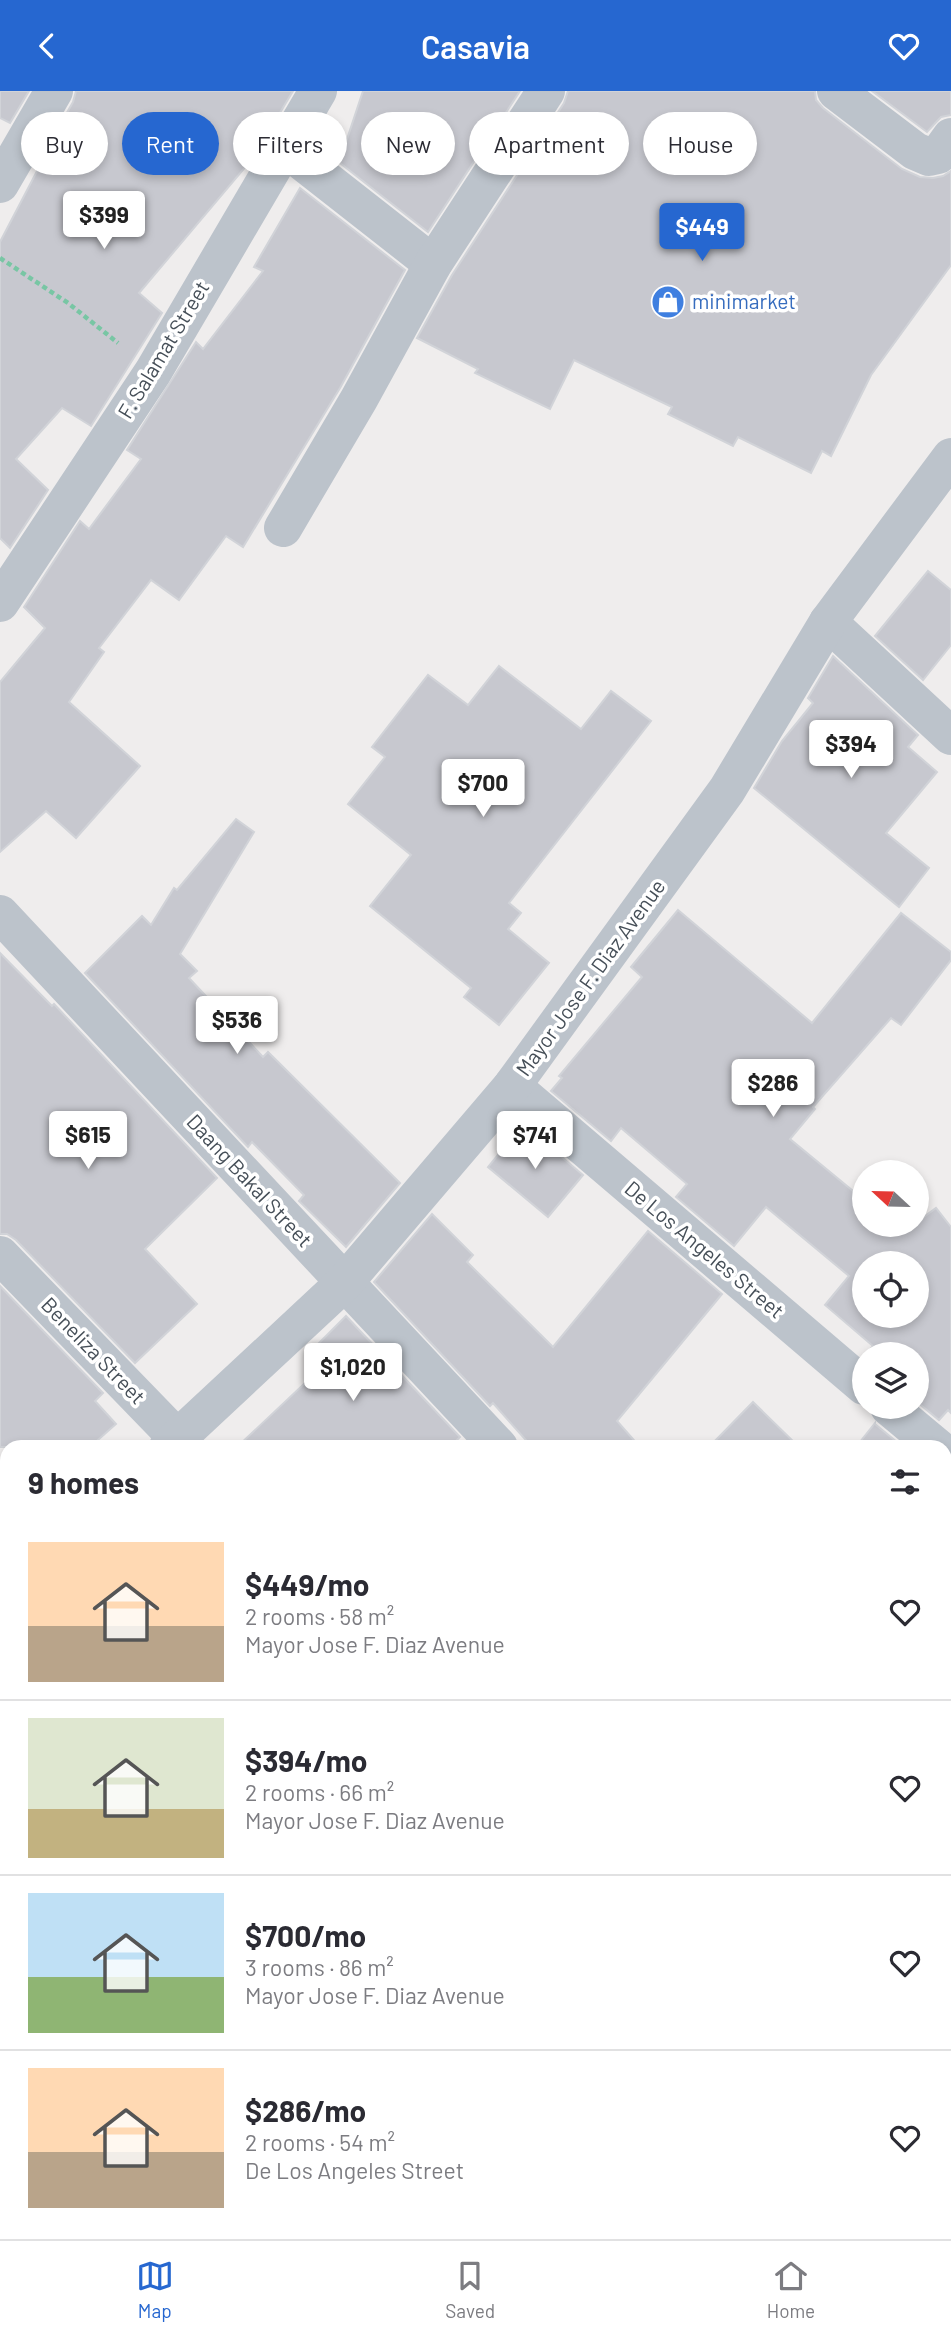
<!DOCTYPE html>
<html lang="en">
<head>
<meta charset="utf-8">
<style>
  :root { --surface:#fff; --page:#f2f2f3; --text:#2b2b33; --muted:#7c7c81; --line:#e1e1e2; --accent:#2667d0 }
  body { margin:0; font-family:Barlow,sans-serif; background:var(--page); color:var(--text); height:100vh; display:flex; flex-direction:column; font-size:26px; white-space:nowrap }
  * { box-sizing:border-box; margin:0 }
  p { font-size:23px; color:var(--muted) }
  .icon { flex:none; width:38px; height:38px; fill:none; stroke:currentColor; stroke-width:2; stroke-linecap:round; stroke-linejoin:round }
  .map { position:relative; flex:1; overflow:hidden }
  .panel { position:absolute; left:0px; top:1349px; width:952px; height:800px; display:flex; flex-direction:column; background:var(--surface); border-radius:21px 21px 0 0; box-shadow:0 4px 10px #0003 }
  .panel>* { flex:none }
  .guide { position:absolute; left:21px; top:21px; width:910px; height:63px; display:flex; gap:14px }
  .needle { width:46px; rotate:292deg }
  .tools { position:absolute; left:852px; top:1069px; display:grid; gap:14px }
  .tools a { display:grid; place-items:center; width:77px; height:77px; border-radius:50%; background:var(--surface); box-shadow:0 4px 10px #0003; font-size:35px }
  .price { position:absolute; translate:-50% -60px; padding:0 16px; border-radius:7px; background:#fff; color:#222; font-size:23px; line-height:46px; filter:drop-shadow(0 2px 4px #0008) }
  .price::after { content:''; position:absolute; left:50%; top:42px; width:21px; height:16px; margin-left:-10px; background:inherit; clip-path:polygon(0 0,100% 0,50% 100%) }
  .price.selected { background:var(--accent); color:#fff }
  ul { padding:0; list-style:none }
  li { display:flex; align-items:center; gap:21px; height:175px; padding:0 28px }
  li+li { border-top:2px solid var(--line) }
  li span { display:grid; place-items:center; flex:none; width:196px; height:140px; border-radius:0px; color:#555 }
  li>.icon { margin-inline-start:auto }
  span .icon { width:84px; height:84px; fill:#fffc; stroke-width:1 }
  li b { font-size:30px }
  h2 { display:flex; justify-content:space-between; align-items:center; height:84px; padding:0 28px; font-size:30px }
  .chip { padding:0 24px; border-radius:32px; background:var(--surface); box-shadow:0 4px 10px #0003; font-size:24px; line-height:63px }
  .chip.selected { background:var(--accent); color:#fff }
  header { display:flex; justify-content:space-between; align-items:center; height:91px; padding:0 28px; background:var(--accent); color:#fff; font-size:32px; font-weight:600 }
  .menu { display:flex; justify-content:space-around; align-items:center; height:98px; border-top:2px solid var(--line); background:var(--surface); font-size:19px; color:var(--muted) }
  .menu a { display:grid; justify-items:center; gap:4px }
  .menu .selected { color:var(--accent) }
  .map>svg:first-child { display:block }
</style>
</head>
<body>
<header><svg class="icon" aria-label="back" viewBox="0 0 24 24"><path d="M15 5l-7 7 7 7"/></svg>Casavia<svg class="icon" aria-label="heart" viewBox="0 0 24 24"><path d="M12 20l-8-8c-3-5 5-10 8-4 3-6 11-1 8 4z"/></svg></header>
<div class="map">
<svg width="951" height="2148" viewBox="0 0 951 2148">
  <rect width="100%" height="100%" fill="#efeded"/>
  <!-- building -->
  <g fill="#c7c8cf" stroke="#d1d3d8" stroke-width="2" fill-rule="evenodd">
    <path d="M0,0h29l-19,32 -10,-5z"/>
    <path d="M76,0h217l-40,67 -114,135 23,20 -71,113 -29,-18 -46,51 32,31 -38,58 -10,-10v-296l47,-90 -2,-1 28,-49z"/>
    <path d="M363,0h157l-92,141 -106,-83 11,-18 13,11z"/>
    <path d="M568,0h247l1,9 7,8 79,61 18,8 13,1 10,-2 8,-5v94l-80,110 -40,81 -9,-5 -11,22 -73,-36 -5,9 -65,-32 4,-7 -98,-47 -24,49 -75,-36 3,-4 -61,-31 35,-63 112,-172z"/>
    <path d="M872,0h79v24l-10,2 -14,15z"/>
    <path d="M300,97l105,82 -65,118 -97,159 -17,-11 -47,64 -28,-20 -52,68 5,4 -35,50 71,64 -64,72 -30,-27 -46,41v-170l45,-54 -21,-21 56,-86 9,8 52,-70 -14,-9 69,-108 7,7 60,-78 -9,-4z"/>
    <path d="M928,480l23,19v55l-28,35 -48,-44z"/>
    <path d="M833,565l85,79 -10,12 29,25 -51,61 43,35 -30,39 -145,-119 28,-47 31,-38 -5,-5z"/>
    <path d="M499,575l82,63 30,-38 40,30 -142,182 12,10 -13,16 41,34 -50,62 -35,-28 7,-9 -101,-82 41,-51 -63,-51 37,-47 -13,-10 56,-72 40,30z"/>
    <path d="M236,728l18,13 -74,122 17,17 -8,7 74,79 5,-5 132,131 -54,64 -47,-46 5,-6 -52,-53 -4,5 -163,-174 57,-57 9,9 23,-37 3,2z"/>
    <path d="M678,819l134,113 89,-110 50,39v8l-50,65 -10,-7 -78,89 2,2 -25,30 74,61v25h53v-3l19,-14 15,19v186l-3,-3 -9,10 -22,-18v-47h-45l-4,-3 5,-6 -48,-41 24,-29 -83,-69 -32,39 -58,-49 11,-13 -66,-56 -10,13 -60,-50 11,-13 -3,-2 83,-99 -11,-10zM864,1172h53v53h-53z"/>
    <path d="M0,862l52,53 2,-2 163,174 -72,71 52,55 -62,59 -119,-123 -9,-6h-7z"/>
    <path d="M523,1033l60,51 -35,42 -60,-50z"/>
    <path d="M432,1123l41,41 -6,7 86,85 95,-116 74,63 -105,127 23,26h-108l-39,-44 -3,3 -116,-124z"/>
    <path d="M0,1195l103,107 -8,8 21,23 -26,23h-90z"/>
    <path d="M346,1225l114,121 -10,10h-213l85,-80 -14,-13z"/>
    <path d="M753,1311l46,45h-90z"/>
    <path d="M875,1332v1l28,23h-47z"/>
  </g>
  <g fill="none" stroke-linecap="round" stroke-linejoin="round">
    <!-- path -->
    <path stroke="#78c6a4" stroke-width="4.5" stroke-dasharray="5 3.5" stroke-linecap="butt" d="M0,167l68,45 50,40"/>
    <!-- minor -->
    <g stroke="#bcc3cb" stroke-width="38">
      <path d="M836,0l79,60 14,6 9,-2 13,-18"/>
      <path d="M285,57l148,116"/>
      <path d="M0,93l54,-93"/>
      <path d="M283,437l76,-129 74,-135 113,-173"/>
      <path d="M0,512l153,-231 165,-281"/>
      <path d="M828,531l123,114"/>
      <path d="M0,823l499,533"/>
      <path d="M512,995l352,300"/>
      <path d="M0,1164l186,192"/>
      <path d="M889,1316l48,40"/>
      <path d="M168,1356l176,-164 168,-197 215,-296 101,-168 123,-165"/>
      <path d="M0,1502l7,-6"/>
      <path d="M0,1626l7,9"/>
      <path d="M945,1828l6,6"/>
      <path d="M0,1867l7,-7"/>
      <path d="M746,2148l7,-6"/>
      <path d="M895,2148l1,-6"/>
    </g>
  </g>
  <!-- icons -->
  <defs>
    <symbol id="shop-disc" viewBox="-11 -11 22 22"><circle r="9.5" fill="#3f7fe0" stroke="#fff"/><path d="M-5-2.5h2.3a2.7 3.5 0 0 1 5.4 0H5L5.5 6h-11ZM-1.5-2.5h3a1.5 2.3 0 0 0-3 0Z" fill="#fff"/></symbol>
  </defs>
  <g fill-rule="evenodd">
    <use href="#shop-disc" x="649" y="192" width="38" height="38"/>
  </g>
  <g text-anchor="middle" stroke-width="7" stroke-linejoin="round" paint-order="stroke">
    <!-- shop labels -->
    <g font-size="21" fill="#366cbe" stroke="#fff" text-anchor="start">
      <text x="692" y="218">minimarket</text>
    </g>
    <!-- street labels -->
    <g font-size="21" fill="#464f58" stroke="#fff">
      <text transform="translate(164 259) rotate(-59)" y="7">F. Salamat Street</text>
      <text transform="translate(591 887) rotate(-54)" y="7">Mayor Jose F. Diaz Avenue</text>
      <text transform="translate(249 1090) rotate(47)" y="7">Daang Bakal Street</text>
      <text transform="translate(704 1159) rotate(40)" y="7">De Los Angeles Street</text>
      <text transform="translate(93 1260) rotate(46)" y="7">Beneliza Street</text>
    </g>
  </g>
</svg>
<div class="tools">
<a><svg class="needle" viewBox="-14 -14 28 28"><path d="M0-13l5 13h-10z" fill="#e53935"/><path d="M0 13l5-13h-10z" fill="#7c7c81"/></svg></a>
<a><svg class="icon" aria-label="locate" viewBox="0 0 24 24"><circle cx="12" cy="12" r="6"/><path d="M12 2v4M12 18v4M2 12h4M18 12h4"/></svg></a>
<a><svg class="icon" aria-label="layers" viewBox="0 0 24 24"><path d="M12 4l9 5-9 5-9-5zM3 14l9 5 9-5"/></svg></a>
</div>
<b class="price" style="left:104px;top:160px">$399</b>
<b class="price selected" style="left:702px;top:172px">$449</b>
<b class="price" style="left:851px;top:689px">$394</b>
<b class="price" style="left:483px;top:728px">$700</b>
<b class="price" style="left:237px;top:965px">$536</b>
<b class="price" style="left:773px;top:1028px">$286</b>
<b class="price" style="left:88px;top:1080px">$615</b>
<b class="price" style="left:535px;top:1080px">$741</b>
<b class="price" style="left:353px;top:1312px">$1,020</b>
<div class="guide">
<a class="chip">Buy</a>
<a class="chip selected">Rent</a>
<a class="chip">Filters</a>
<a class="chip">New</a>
<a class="chip">Apartment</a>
<a class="chip">House</a>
</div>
<section class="panel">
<h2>9 homes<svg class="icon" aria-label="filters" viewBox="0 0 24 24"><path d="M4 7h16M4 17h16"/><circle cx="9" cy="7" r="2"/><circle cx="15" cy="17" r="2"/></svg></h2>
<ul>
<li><span style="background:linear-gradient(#ffd9b3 60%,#b9a48a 0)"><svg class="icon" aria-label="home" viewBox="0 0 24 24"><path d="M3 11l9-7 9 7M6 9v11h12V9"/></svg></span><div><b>$449/mo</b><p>2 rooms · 58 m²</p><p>Mayor Jose F. Diaz Avenue</p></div><svg class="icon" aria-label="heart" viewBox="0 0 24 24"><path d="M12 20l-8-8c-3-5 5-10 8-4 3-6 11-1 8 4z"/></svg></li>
<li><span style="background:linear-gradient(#dfe7d0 65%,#c2b280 0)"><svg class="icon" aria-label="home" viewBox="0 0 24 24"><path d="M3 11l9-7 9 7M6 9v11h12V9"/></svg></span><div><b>$394/mo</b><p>2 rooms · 66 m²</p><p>Mayor Jose F. Diaz Avenue</p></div><svg class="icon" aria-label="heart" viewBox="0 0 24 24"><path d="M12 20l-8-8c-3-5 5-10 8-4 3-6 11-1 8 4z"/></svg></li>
<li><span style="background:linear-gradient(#bfe0f5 60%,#8fb573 0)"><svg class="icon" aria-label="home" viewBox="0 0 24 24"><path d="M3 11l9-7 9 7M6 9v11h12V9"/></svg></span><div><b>$700/mo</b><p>3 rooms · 86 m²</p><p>Mayor Jose F. Diaz Avenue</p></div><svg class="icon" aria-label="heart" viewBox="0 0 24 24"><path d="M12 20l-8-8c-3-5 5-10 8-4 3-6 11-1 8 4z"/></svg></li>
<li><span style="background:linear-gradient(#ffd9b3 60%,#b9a48a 0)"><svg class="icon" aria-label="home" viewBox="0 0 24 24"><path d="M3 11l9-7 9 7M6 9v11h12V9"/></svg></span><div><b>$286/mo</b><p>2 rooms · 54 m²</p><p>De Los Angeles Street</p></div><svg class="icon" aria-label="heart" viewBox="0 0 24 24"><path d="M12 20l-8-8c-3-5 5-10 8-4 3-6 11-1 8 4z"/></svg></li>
</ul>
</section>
</div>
<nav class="menu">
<a class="selected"><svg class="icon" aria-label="map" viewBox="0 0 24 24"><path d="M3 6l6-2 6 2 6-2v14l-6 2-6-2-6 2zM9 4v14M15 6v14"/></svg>Map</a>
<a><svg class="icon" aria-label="saved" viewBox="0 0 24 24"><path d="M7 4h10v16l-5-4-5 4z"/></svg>Saved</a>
<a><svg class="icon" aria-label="home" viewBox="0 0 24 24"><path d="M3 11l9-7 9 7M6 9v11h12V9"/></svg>Home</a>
</nav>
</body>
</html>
